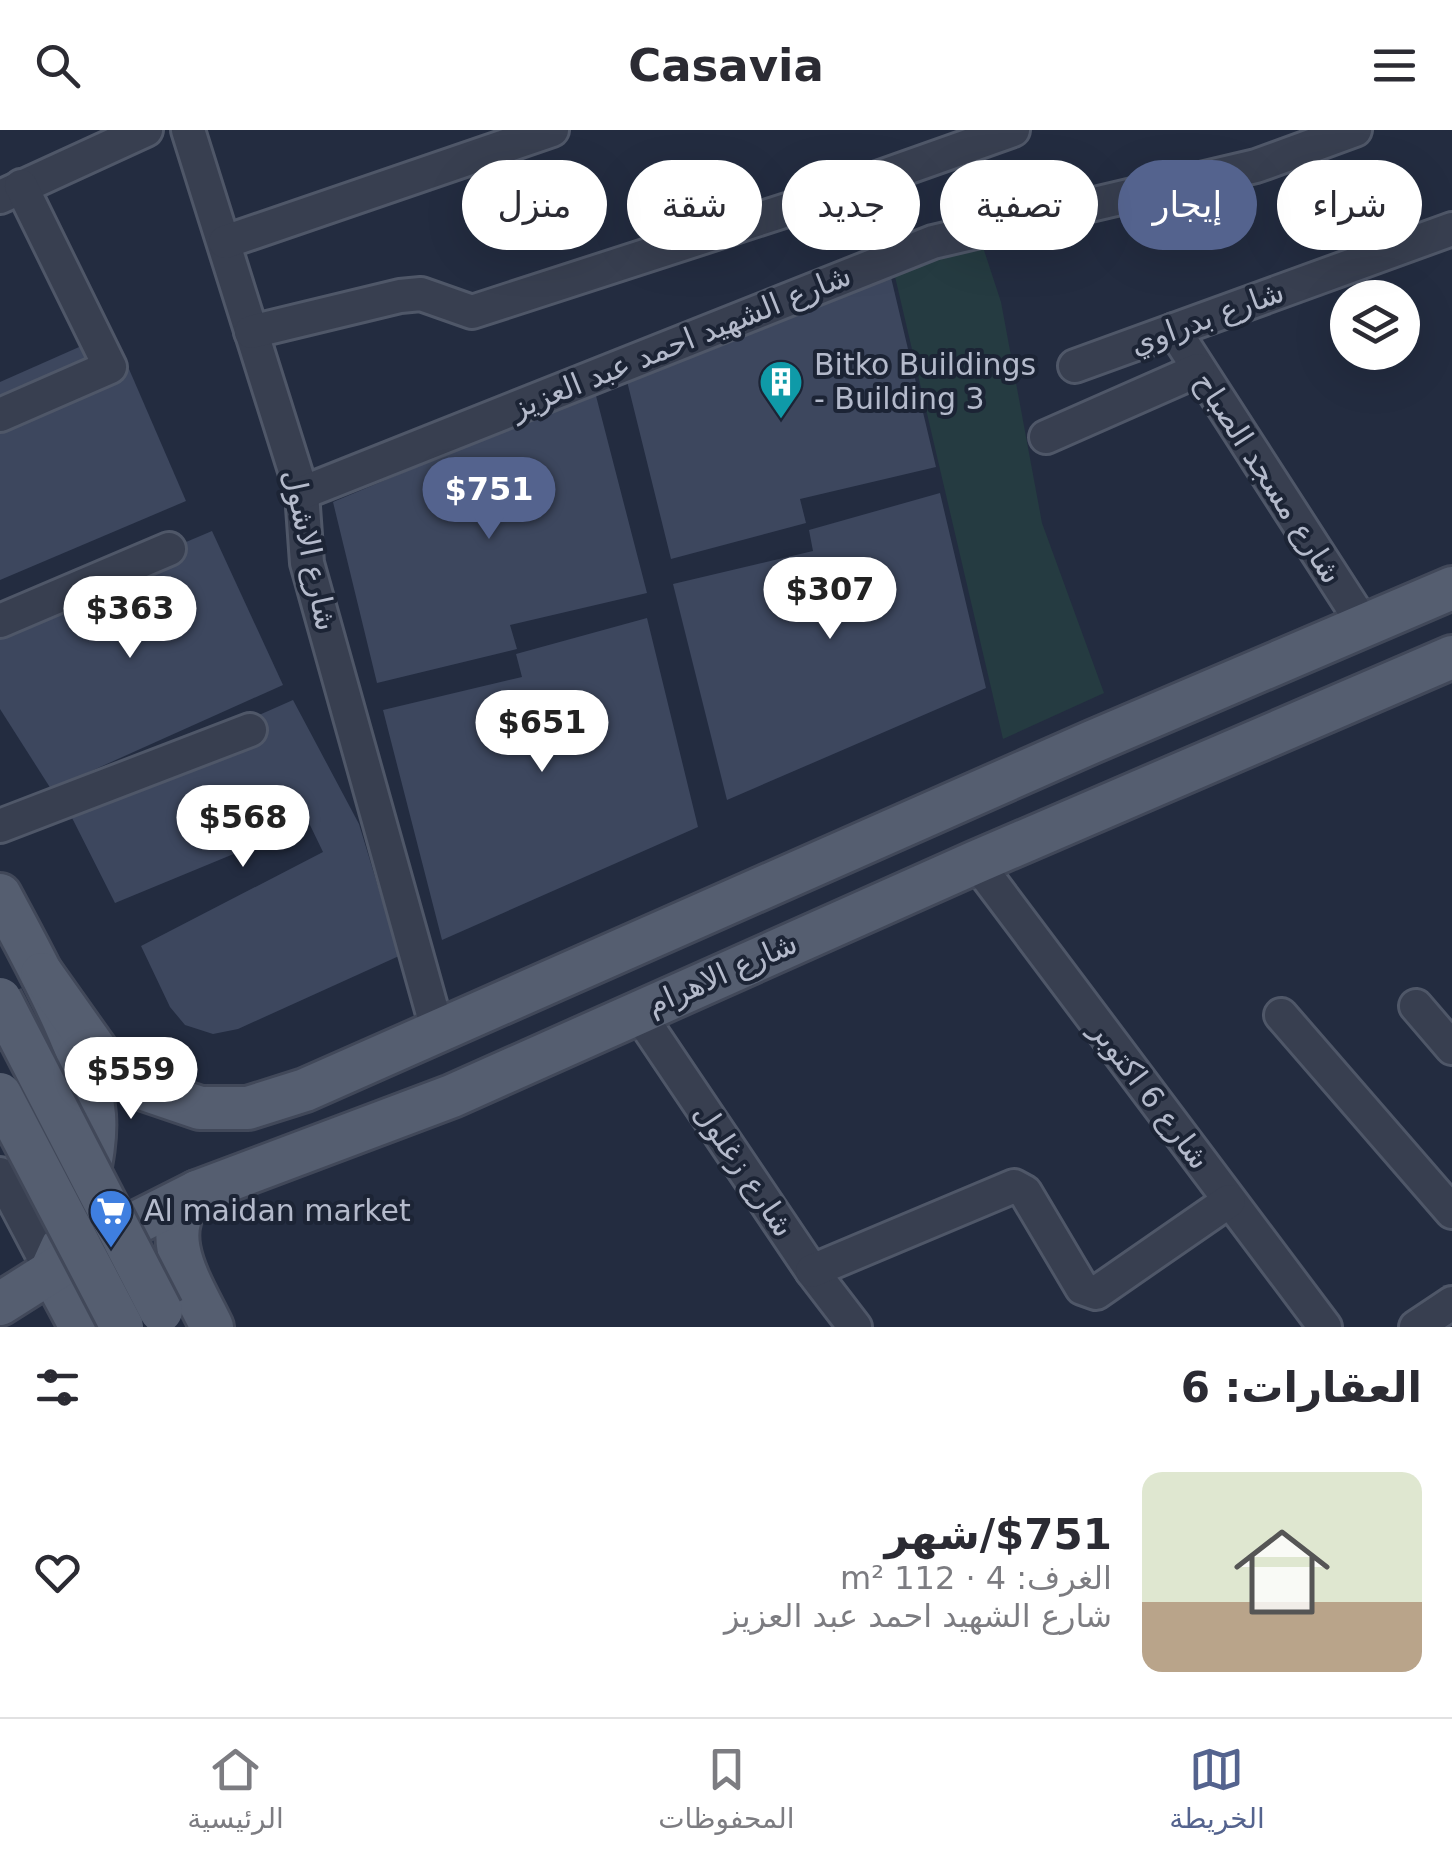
<!DOCTYPE html>
<html lang="ar">
<head>
<meta charset="utf-8">
<style>
  :root { --surface:#fff; --page:#f2f2f3; --text:#2b2b33; --muted:#7c7c81; --line:#e1e1e2; --accent:#54638e }
  body { margin:0; font-family:"DejaVu Sans",Vazirmatn,sans-serif; background:var(--page); color:var(--text); direction:rtl; height:100vh; display:flex; flex-direction:column; font-size:38px; white-space:nowrap }
  * { box-sizing:border-box; margin:0 }
  p { font-size:32px; color:var(--muted) }
  .icon { flex:none; width:55px; height:55px; fill:none; stroke:currentColor; stroke-width:2; stroke-linecap:round; stroke-linejoin:round }
  .map { position:relative; height:1197px; overflow:hidden; direction:ltr }
  .details { display:flex; flex-direction:column; background:var(--surface); flex:1 }
  .details>* { flex:none }
  .hud { position:absolute; left:30px; top:30px; width:1392px; height:90px; direction:rtl; display:flex; gap:20px }
  .buttons { position:absolute; left:1330px; top:150px; display:grid; gap:20px }
  .buttons a { display:grid; place-items:center; width:90px; height:90px; border-radius:50%; background:var(--surface); box-shadow:0 10px 40px #0002; font-size:50px }
  .price { position:absolute; translate:-50% -85px; padding:0 22px; border-radius:35px; background:#fff; color:#222; font-size:32px; line-height:65px; filter:drop-shadow(0 2px 5px #0008) }
  .price::after { content:''; position:absolute; left:50%; top:60px; width:30px; height:22px; margin-left:-15px; background:inherit; clip-path:polygon(0 0,100% 0,50% 100%) }
  .price.active { background:var(--accent); color:#fff }
  ul { padding:0; list-style:none }
  li { display:flex; align-items:center; gap:30px; height:250px; padding:0 30px }
  li span { display:grid; place-items:center; flex:none; width:280px; height:200px; border-radius:20px; color:#555 }
  li>.icon { margin-inline-start:auto }
  span .icon { width:120px; height:120px; fill:#fffc; stroke-width:1 }
  li b { font-size:42px }
  h2 { display:flex; justify-content:space-between; align-items:center; height:120px; padding:0 30px; font-size:42px }
  .chip { padding:0 35px; border-radius:45px; background:var(--surface); box-shadow:0 10px 40px #0002; font-size:35px; line-height:90px }
  .chip.active { background:var(--accent); color:#fff }
  header { display:flex; justify-content:space-between; align-items:center; height:130px; padding:0 30px; background:var(--surface); font-size:45px; font-weight:700 }
  .tabs { display:flex; justify-content:space-around; align-items:center; height:140px; border-top:2px solid var(--line); background:var(--surface); font-size:28px; color:var(--muted) }
  .tabs a { display:grid; justify-items:center; gap:5px }
  .tabs .active { color:var(--accent) }
  .map>svg:first-child { display:block }
</style>
</head>
<body>
<header><svg class="icon" aria-label="menu" viewBox="0 0 24 24"><path d="M4 6h16M4 12h16M4 18h16"/></svg>Casavia<svg class="icon" aria-label="search" viewBox="0 0 24 24"><circle cx="10" cy="10" r="6"/><path d="M15 15l6 6"/></svg></header>
<div class="map">
<svg width="1452" height="1197" viewBox="0 0 1452 1197">
  <rect width="100%" height="100%" fill="#232c40"/>
  <!-- green -->
  <path fill="#253b41" d="M981,111l20,61 41,221 62,170 -101,46 -110,-471z"/>
  <!-- building -->
  <g fill="#3d475e">
    <path d="M889,139l47,198 -136,32 6,24 -135,36 -46,-186z"/>
    <path d="M113,202l73,169 -186,79v-198z"/>
    <path d="M595,262l52,201 -137,32 7,24 -140,34 -44,-181z"/>
    <path d="M940,363l46,195 -259,112 -54,-216 140,-33 -4,-21z"/>
    <path d="M212,401l71,154 -232,104 -51,-80v-88z"/>
    <path d="M647,488l51,209 -256,113 -59,-230 139,-33 -6,-23z"/>
    <path d="M293,570l66,124 40,132 -161,73 -25,5 -28,-9 -15,-18 -29,-61 182,-94 -14,-29 -194,80 -51,-101z"/>
  </g>
  <g fill="none" stroke-linecap="round" stroke-linejoin="round">
    <defs>
      <g id="minor">
        <path d="M188,0l114,363 5,70 131,469"/>
        <path d="M0,67l146,-67"/>
        <path d="M225,112l327,-112"/>
        <path d="M1174,200l190,295"/>
        <path d="M251,202l149,-36 21,-2 51,18 321,-104 220,-78"/>
        <path d="M1075,236l377,-137"/>
        <path d="M0,285l110,-48 -89,-181"/>
        <path d="M1046,307l152,-67"/>
        <path d="M302,363l631,-251 323,-76 99,-36"/>
        <path d="M0,491l169,-72"/>
        <path d="M0,696l250,-96"/>
        <path d="M976,732l349,465"/>
        <path d="M1416,876l36,42"/>
        <path d="M637,881l175,260 43,56"/>
        <path d="M1281,885l171,197"/>
        <path d="M0,1044l51,97"/>
        <path d="M812,1141l202,-85 11,6 57,96 14,5 133,-92"/>
        <path d="M1416,1197l36,-24"/>
      </g>
      <g id="major">
        <path d="M0,765c29,55 89,160 94,220 2,25 -4,51 -9,76"/>
        <path d="M42,844l66,93 39,23 53,18h48l57,-18 787,-348 360,-154"/>
        <path d="M197,1062c-43,40 -5,93 15,135"/>
        <path d="M62,1117l-11,24 30,56"/>
        <path d="M0,1174l98,-62 99,-50 255,-96 524,-234 476,-205"/>
      </g>
    </defs>
    <!-- minor casing -->
    <use href="#minor" stroke="#4f5768" stroke-width="38"/>
    <!-- major casing -->
    <use href="#major" stroke="#414859" stroke-width="48"/>
    <!-- minor -->
    <use href="#minor" stroke="#383f50" stroke-width="32"/>
    <!-- major -->
    <use href="#major" stroke="#555e70" stroke-width="42"/>
    <defs>
      <g id="major-bridge">
        <path d="M0,869l161,312"/>
        <path d="M0,964l122,233"/>
      </g>
    </defs>
    <!-- major-bridge casing -->
    <use href="#major-bridge" stroke="#414859" stroke-width="48" stroke-linecap="butt"/>
    <!-- major-bridge -->
    <use href="#major-bridge" stroke="#555e70" stroke-width="42"/>
  </g>
  <!-- icons -->
  <defs>
    <symbol id="building-pin" viewBox="-11 -11 22 30"><path d="M0 17L-7.5 6A9.5 9.5 0 1 1 7.5 6Z" fill="#0f9aa8" stroke="#1c2435"/><path d="M-4-6H4V6H1V3H-1V6H-4ZM-2.5-4.3h1.7v1.8h-1.7ZM.8-4.3h1.7v1.8H.8ZM-2.5-1h1.7V.8h-1.7ZM.8-1h1.7V.8H.8Z" fill="#fff"/></symbol>
    <symbol id="supermarket-pin" viewBox="-11 -11 22 30"><path d="M0 17L-7.5 6A9.5 9.5 0 1 1 7.5 6Z" fill="#3f7fe0" stroke="#1c2435"/><path d="M-6-5.5h2.5l.6 2H6L4.5 2H-2.5L-4.4-4H-6ZM-1.5 3.2a1.3 1.3 0 1 0 .1 0ZM3 3.2a1.3 1.3 0 1 0 .1 0Z" fill="#fff"/></symbol>
  </defs>
  <g fill-rule="evenodd">
    <use href="#building-pin" x="756" y="227" width="50" height="68"/>
    <use href="#supermarket-pin" x="86" y="1056" width="50" height="68"/>
  </g>
  <g text-anchor="middle" stroke-width="8" stroke-linejoin="round" paint-order="stroke">
    <!-- street labels -->
    <g font-size="30" fill="#b4bacb" stroke="#1c2435">
      <text transform="translate(1207 188) rotate(-20)" y="10">شارع بدراوي</text>
      <text transform="translate(681 212) rotate(-22)" y="10">شارع الشهيد احمد عبد العزيز</text>
      <text transform="translate(1268 348) rotate(57)" y="10">شارع مسجد الصباح</text>
      <text transform="translate(310 420) rotate(78)" y="10">شارع الاشول</text>
      <text transform="translate(722 844) rotate(-24)" y="10">شارع الاهرام</text>
      <text transform="translate(1150 965) rotate(53)" y="10">شارع 6 اكتوبر</text>
      <text transform="translate(744 1040) rotate(56)" y="10">شارع زغلول</text>
    </g>
    <!-- poi labels -->
    <g font-size="30" fill="#b4bacb" stroke="#1c2435" text-anchor="start">
      <text x="814" y="245">Bitko Buildings<tspan x="814" dy="34">- Building 3</tspan></text>
      <text x="144" y="1091">Al maidan market</text>
    </g>
  </g>
</svg>
<div class="buttons">
<a><svg class="icon" aria-label="layers" viewBox="0 0 24 24"><path d="M12 4l9 5-9 5-9-5zM3 14l9 5 9-5"/></svg></a>
</div>
<b class="price active" style="left:489px;top:412px">$751</b>
<b class="price" style="left:830px;top:512px">$307</b>
<b class="price" style="left:130px;top:531px">$363</b>
<b class="price" style="left:542px;top:645px">$651</b>
<b class="price" style="left:243px;top:740px">$568</b>
<b class="price" style="left:131px;top:992px">$559</b>
<div class="hud">
<a class="chip">شراء</a>
<a class="chip active">إيجار</a>
<a class="chip">تصفية</a>
<a class="chip">جديد</a>
<a class="chip">شقة</a>
<a class="chip">منزل</a>
</div>
</div>
<section class="details">
<h2>العقارات: 6<svg class="icon" aria-label="filters" viewBox="0 0 24 24"><path d="M4 7h16M4 17h16"/><circle cx="9" cy="7" r="2"/><circle cx="15" cy="17" r="2"/></svg></h2>
<ul>
<li><span style="background:linear-gradient(#dfe7d0 65%,#b9a48a 0)"><svg class="icon" aria-label="home" viewBox="0 0 24 24"><path d="M3 11l9-7 9 7M6 9v11h12V9"/></svg></span><div><b>$751/شهر</b><p>الغرف: 4 · 112 m²</p><p>شارع الشهيد احمد عبد العزيز</p></div><svg class="icon" aria-label="heart" viewBox="0 0 24 24"><path d="M12 20l-8-8c-3-5 5-10 8-4 3-6 11-1 8 4z"/></svg></li>
</ul>
</section>
<nav class="tabs">
<a class="active"><svg class="icon" aria-label="map" viewBox="0 0 24 24"><path d="M3 6l6-2 6 2 6-2v14l-6 2-6-2-6 2zM9 4v14M15 6v14"/></svg>الخريطة</a>
<a><svg class="icon" aria-label="saved" viewBox="0 0 24 24"><path d="M7 4h10v16l-5-4-5 4z"/></svg>المحفوظات</a>
<a><svg class="icon" aria-label="home" viewBox="0 0 24 24"><path d="M3 11l9-7 9 7M6 9v11h12V9"/></svg>الرئيسية</a>
</nav>
</body>
</html>
